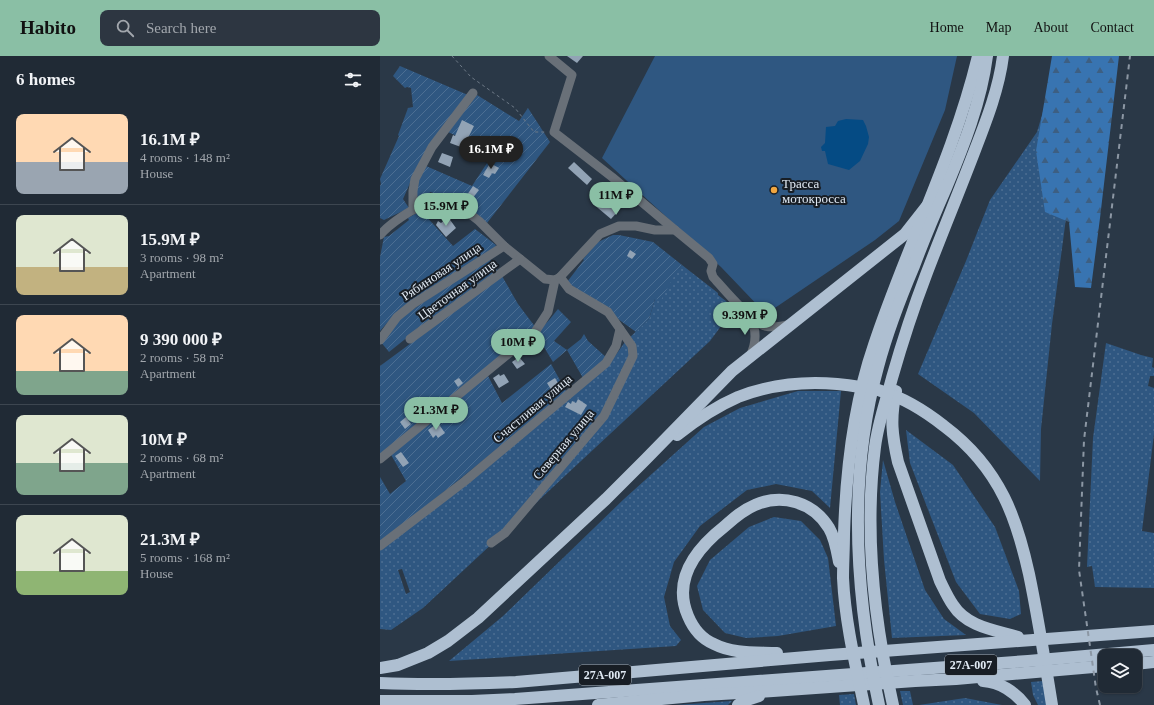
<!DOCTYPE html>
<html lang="en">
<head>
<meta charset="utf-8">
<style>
  :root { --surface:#202a35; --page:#2d3641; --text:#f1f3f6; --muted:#a2a7ad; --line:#3d4650; --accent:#8abfa5 }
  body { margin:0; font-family:"Times New Roman",serif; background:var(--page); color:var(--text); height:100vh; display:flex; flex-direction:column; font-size:15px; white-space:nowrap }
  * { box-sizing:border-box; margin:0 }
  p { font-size:13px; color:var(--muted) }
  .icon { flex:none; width:22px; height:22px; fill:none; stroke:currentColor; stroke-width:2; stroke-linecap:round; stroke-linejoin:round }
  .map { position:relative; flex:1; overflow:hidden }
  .sheet { display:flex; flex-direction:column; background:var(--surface); width:380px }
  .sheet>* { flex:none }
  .tools { position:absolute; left:718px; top:593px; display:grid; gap:8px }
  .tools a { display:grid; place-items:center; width:44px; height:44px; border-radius:8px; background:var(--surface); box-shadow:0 1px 3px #0004,0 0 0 1px var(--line); font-size:20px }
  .price { position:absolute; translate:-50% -34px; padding:0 9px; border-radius:14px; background:var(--accent); color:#111; font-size:13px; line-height:26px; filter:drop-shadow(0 1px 2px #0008) }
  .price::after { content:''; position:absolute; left:50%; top:24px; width:12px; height:9px; margin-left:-6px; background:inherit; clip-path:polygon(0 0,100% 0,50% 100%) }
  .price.active { background:#222; color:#fff }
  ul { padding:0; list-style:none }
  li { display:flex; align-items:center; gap:12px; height:100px; padding:0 16px }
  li+li { border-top:1px solid var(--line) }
  li span { display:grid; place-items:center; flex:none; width:112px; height:80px; border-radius:8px; color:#555 }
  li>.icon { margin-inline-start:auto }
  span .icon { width:48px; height:48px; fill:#fffc; stroke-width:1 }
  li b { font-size:17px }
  h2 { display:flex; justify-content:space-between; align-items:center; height:48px; padding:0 16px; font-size:17px }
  header { display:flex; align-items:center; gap:24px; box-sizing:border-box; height:56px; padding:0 20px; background:var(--accent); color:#111 }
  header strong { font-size:19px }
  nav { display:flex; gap:22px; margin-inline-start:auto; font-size:14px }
  .search { width:280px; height:36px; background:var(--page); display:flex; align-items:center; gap:10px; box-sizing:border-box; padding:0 14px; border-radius:8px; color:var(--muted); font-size:15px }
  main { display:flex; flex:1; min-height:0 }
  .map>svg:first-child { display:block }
</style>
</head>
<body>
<header>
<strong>Habito</strong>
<div class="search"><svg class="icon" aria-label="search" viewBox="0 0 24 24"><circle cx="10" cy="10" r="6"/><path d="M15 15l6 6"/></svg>Search here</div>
<nav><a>Home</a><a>Map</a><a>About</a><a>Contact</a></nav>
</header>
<main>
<section class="sheet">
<h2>6 homes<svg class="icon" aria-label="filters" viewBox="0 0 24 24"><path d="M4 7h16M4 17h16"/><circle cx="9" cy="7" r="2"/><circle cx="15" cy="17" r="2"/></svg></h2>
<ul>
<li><span style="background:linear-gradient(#ffd9b3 60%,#9aa5b1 0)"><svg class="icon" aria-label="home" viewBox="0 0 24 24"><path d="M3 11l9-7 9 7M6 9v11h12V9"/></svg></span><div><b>16.1M ₽</b><p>4 rooms · 148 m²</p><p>House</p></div></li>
<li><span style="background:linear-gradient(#dfe7d0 65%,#c2b280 0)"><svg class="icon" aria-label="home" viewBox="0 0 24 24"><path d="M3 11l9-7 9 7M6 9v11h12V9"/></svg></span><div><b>15.9M ₽</b><p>3 rooms · 98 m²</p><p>Apartment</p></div></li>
<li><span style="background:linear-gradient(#ffd9b3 70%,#7fa58c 0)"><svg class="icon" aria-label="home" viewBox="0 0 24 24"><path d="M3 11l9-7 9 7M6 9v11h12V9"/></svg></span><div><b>9 390 000 ₽</b><p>2 rooms · 58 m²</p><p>Apartment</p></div></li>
<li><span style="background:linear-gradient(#dfe7d0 60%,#7fa58c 0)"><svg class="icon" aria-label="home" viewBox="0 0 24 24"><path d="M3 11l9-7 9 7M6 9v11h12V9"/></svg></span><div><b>10M ₽</b><p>2 rooms · 68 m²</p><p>Apartment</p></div></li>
<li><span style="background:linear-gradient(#dfe7d0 70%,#8fb573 0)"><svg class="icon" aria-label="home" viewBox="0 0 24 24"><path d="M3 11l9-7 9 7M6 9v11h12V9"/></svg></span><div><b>21.3M ₽</b><p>5 rooms · 168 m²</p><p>House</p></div></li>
</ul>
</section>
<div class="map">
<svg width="774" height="649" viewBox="0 0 774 649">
  <defs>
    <pattern id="grass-dots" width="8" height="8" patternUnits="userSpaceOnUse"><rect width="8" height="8" fill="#2f5781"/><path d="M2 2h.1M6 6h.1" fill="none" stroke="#4d6f93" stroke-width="1.8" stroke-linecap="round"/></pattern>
    <pattern id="forest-firs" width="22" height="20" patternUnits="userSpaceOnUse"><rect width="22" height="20" fill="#3874b1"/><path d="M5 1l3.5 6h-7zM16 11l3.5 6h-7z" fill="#3d5f82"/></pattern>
    <pattern id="garden-furrows" width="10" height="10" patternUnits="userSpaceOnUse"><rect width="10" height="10" fill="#2f5781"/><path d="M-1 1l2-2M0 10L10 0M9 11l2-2" fill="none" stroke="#4d6f93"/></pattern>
  </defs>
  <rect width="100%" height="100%" fill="#2a3847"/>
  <!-- grass -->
  <g fill="url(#grass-dots)" fill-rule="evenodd">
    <path d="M676,11l14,121 -18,136 -11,105 -1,52 -66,-68 -56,-39 48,-113 24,-61 47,-68z"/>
    <path d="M302,209l36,28v2l8,6 7,9 -23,31 -287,267 -32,22 -11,-1v-86l235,-187 10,-14 24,-23 6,-20zM22,513l8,23 -4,2 -8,-24z"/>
    <path d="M726,287l35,12 12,3 -1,9 2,1v8h-4l-2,10 6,2v46l-12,97 12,2v55l-59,-1 -3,-21 -5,1 6,-129z"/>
    <path d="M418,335h43l-11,117 -18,-17 -36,-7 -29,6 -47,36 -26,36 -10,35 6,29 11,14 -5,6 -227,15 54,-45 121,-117 80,-72 36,-19z"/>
    <path d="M526,374l47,35 42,62 24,64 2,23 -11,5 -30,-5 -24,-32 -46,-119z"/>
    <path d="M503,404l12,42 30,88 19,29 22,16 -74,3 -8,-78 -4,-68z"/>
    <path d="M394,461l27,4 19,19 8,18 8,68 -58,10 -32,2 -21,-5 -22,-23 -6,-24 13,-26 39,-33z"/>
    <path d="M663,625l4,24h-9l-5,-10 -2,-13z"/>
    <path d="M520,635h10l3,14h-10z"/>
    <path d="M474,638l2,11h-16l-1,-10z"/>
    <path d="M585,642l37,7h-83z"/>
    <path d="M352,645l-4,4h-52z"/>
  </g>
  <!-- forest -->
  <path fill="url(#forest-firs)" d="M672,0h67l-19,162 -9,70 -16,-1 -6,-65 -24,-10 -9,-61z"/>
  <!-- garden -->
  <g fill="url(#garden-furrows)">
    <path d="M20,10l68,29 -58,88 -7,16 6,9 -25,12 -4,-2v-32l1,-2 -1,-5 19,-43 -1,-1 10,-27 5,-1 -2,-19 -4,-1 -2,1 -12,-12z"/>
    <path d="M97,39l42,26 9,-13 22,34 -63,81 -34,-24 -23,-7 -2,5 -8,1 -4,-2 -1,-13 11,-17 46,20 21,-32 2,1 -5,-4 -42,-19z"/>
    <path d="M42,154l2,4 29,32 22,-17 21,16 -2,4 -107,74 -7,8v-74l4,-20 5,-1 20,-16 -1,-2z"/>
    <path d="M233,179h6l34,7 29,23 -9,13 -12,22 -6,-1 -6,20 -13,13 -69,-50 17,-22 -1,-1 15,-17z"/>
    <path d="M109,202l9,14 -84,60 -25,20 -9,-11 22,-24z"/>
    <path d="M122,220l16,28 18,24 -156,127v-89z"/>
    <path d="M178,253l13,13 -17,19 13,9 14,-11 3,-5 4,7 19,17 -24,20 -16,-28 -14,12 -17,-28 14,-15z"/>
    <path d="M171,308l16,29 -187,150v-66l10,17 16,-13 -16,-28 97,-79 15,29z"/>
  </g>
  <!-- pitch -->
  <path fill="#2f5781" d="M275,0h302l-12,54 -46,111 -24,19 -109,74 -45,-47 -119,-109z"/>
  <!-- water -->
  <path fill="#054b84" d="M466,63l17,1 3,6 3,11 -1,7 -8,17 -11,9 -21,-6 -3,-13h-3l-1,-4 4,-4 1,-16 9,-1 3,-5z"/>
  <!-- building -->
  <g fill="#92a3b5">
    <path d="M187,0h16l-6,7z"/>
    <path d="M82,64l12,6 -7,14 5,2 -3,8 -19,-7 3,-8 2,1z"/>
    <path d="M62,97l11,4 -3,10 -12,-5z"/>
    <path d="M194,106l18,17 -5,6 -19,-17z"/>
    <path d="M110,107l9,5 -4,6 -3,-1 -3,5 -6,-3z"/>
    <path d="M93,130l6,4 -7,9 -5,-4z"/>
    <path d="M220,137l19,17 -8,9 -19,-16z"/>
    <path d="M68,161l8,11 -10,9 -10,-12 2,-4 3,2z"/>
    <path d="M250,194l6,4 -4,5 -5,-3z"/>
    <path d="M139,301l6,7 -8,5 -5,-7z"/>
    <path d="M119,318l1,2 4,-2 5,8 -10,6 -6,-10z"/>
    <path d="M79,322l4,5 -5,4 -4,-6z"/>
    <path d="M175,322l6,10 -8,5 -6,-10z"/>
    <path d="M198,343l9,6 -6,10 -16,-8 3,-5 3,2 1,-3 4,2z"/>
    <path d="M26,361l5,7 -6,5 -5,-7z"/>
    <path d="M58,367l7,10 -7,5 -2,-3 -3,3 -5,-8z"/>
    <path d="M21,396l8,11 -6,4 -8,-11z"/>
  </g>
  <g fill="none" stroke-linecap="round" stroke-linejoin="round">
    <!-- path -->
    <path stroke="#6e7a87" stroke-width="1" stroke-dasharray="3 3" stroke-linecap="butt" d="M72,0l19,21 44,31 19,24h13"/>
    <!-- minor -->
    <g stroke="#697078" stroke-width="9">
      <path d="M169,0l23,19 -18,57 58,45 63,53"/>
      <path d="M33,154v-19l2,-12 17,-32 41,-54"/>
      <path d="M0,179c13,-15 36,-27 53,-37l24,6 22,17 25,25 41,33 10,1 5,-3 40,-43 19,-8h17l19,4h20l34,28 4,6 -2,7 2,6c10,11 39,46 52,49 8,2 18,0 25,-2"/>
      <path d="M370,261c7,13 7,25 0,39"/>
      <path d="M30,283l110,-80"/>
      <path d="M0,284l17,-23 16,-13 91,-58"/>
      <path d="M0,403l155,-127 13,-20 7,-32"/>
      <path d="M111,487l14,-10 99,-117 29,-60 -1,-10 -12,-17"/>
      <path d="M0,490l85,-65 141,-118 10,-17 4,-17 -12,-17 -39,-23 -9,-12"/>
    </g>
    <!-- highway -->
    <g stroke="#aebfd1" stroke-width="12">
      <path d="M516,335c-6,28 -4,44 2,71l42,119c4,8 8,17 13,24 14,22 42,25 65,32"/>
      <path d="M297,379c19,-15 38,-28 61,-38 39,-15 81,-17 122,-10 7,1 14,1 21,4 23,7 44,20 63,35 24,18 46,43 60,71 12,24 19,50 25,77 9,43 16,87 23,131"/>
      <path d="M397,597c-21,-1 -44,1 -63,-9 -12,-5 -21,-16 -26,-28 -16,-37 9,-68 37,-90 9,-8 18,-16 30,-21 27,-12 58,-3 74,23 6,10 8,23 10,34"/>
      <path d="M755,608l19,-2"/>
      <path d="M0,612l18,-3 30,-12 20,-12 30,-23 128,-119 40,-40 86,-88 173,-137 22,-28"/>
      <path d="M603,625c17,1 32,11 42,24"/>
      <path d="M0,627c46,2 91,1 136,-1l314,-27 324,-24"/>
      <path d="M0,645h92l43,-2 513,-38 126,-11"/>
      <path d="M218,649l106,-10 69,-4 142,-10 41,-2 149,-13"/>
      <path d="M358,649l6,-4 15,-5"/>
      <path d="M484,649c-9,-42 -19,-84 -21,-127 0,-14 1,-29 1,-44 2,-64 9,-128 30,-189 32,-97 80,-189 104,-289"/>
      <path d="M499,649c-24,-111 -32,-227 -1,-338 9,-34 22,-68 36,-101 10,-27 21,-53 32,-78 18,-43 35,-86 41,-132"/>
      <path d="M513,649c-19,-84 -29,-172 -18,-258 3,-24 11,-46 17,-69 10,-35 21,-69 34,-103 16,-42 33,-83 49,-125 12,-31 24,-62 28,-94"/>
    </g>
    <!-- rail -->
    <path stroke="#8c97a4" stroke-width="2" stroke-dasharray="5 5" stroke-linecap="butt" d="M720,649l-4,-17 -17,-118 5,-130 46,-384"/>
  </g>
  <!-- markers -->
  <circle fill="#f1a640" stroke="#181e25" stroke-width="1.5" cx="394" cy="134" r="4"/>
  <g text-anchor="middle" stroke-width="4" stroke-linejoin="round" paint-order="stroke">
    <!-- shield labels -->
    <g fill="#181e25" stroke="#a5adb6" stroke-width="1">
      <rect x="565" y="599" width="52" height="20" rx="3"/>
      <rect x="199" y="609" width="52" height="20" rx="3"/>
    </g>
    <g font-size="12" font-weight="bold" fill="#e1eaf4">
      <text x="591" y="613">27А-007</text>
      <text x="225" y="623">27А-007</text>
    </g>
    <!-- poi labels -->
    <g font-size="13" fill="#e1eaf4" stroke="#181e25" text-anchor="start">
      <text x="402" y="132">Трасса<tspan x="402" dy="15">мотокросса</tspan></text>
    </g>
    <!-- street labels -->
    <g font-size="13" fill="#e1eaf4" stroke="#181e25">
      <text transform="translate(61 215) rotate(-34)" y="5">Рябиновая улица</text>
      <text transform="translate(77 233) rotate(-36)" y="5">Цветочная улица</text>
      <text transform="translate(152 352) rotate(-40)" y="5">Счастливая улица</text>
      <text transform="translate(183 388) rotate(-50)" y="5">Северная улица</text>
    </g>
  </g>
</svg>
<div class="tools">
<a><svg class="icon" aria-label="layers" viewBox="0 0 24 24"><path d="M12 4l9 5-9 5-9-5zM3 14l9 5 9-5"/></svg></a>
</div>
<b class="price active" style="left:111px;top:114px">16.1M ₽</b>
<b class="price" style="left:236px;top:160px">11M ₽</b>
<b class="price" style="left:66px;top:171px">15.9M ₽</b>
<b class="price" style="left:365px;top:280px">9.39M ₽</b>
<b class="price" style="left:138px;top:307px">10M ₽</b>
<b class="price" style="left:56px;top:375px">21.3M ₽</b>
</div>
</main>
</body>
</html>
